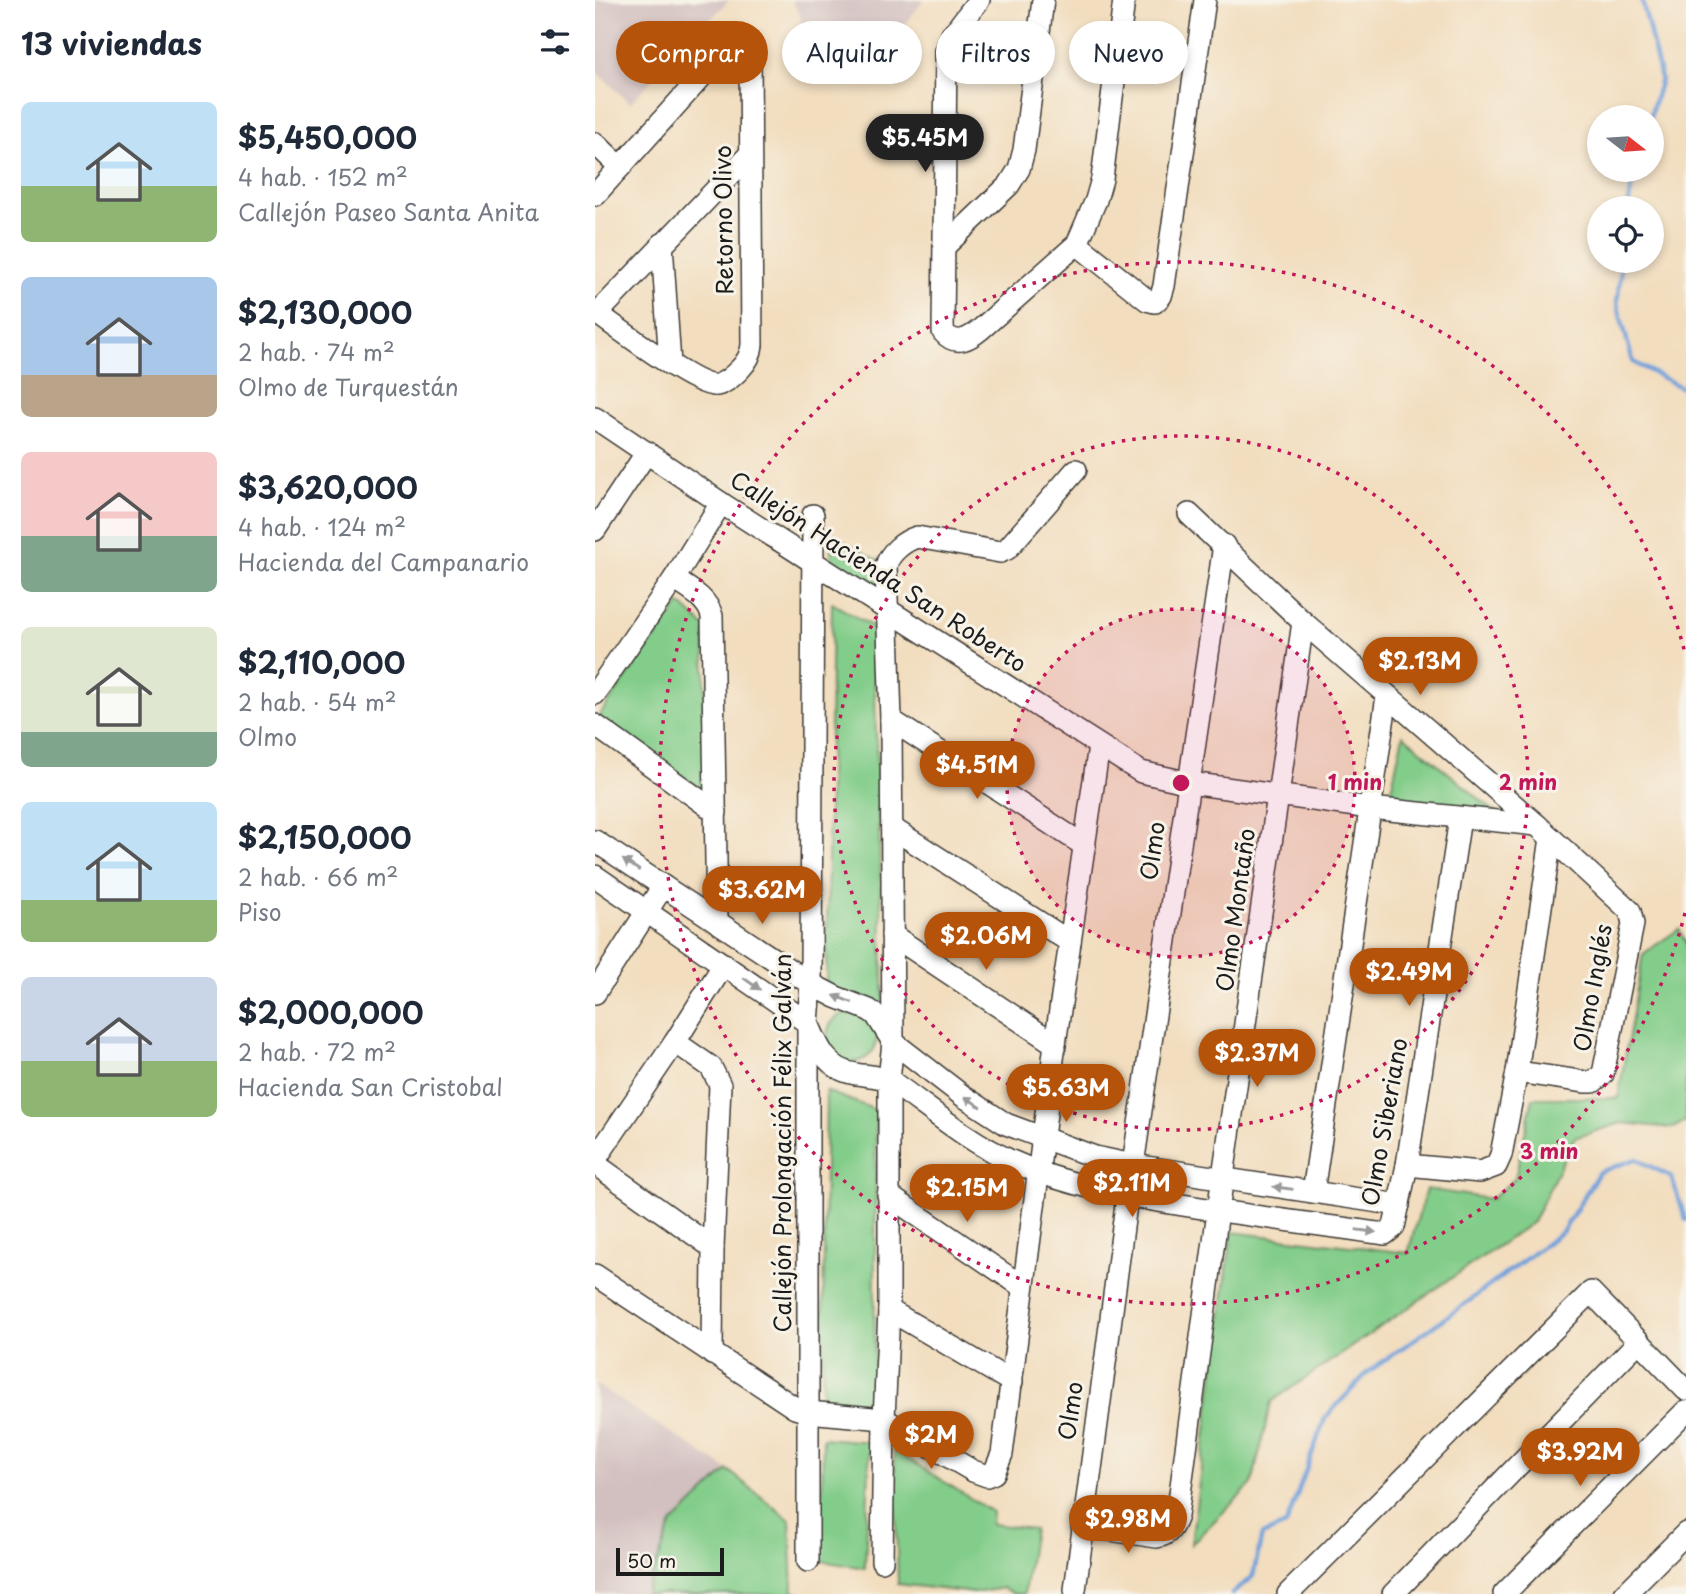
<!DOCTYPE html>
<html lang="es">
<head>
<meta charset="utf-8">
<style>
  :root { --surface:#fff; --page:#f2f2f3; --text:#1f2937; --muted:#747a83; --accent:#b45309 }
  body { margin:0; font-family:"Playpen Sans",sans-serif; background:var(--page); color:var(--text); height:100vh; display:flex; flex-direction:column; font-size:26px; white-space:nowrap }
  * { box-sizing:border-box; margin:0 }
  p { font-size:23px; color:var(--muted) }
  .icon { flex:none; width:38px; height:38px; fill:none; stroke:currentColor; stroke-width:2; stroke-linecap:round; stroke-linejoin:round }
  .map { position:relative; flex:1; overflow:hidden }
  .details { display:flex; flex-direction:column; background:var(--surface); width:595px }
  .details>* { flex:none }
  .banner { position:absolute; left:21px; top:21px; width:665px; height:63px; display:flex; gap:14px }
  .needle { width:46px; rotate:107deg }
  .tools { position:absolute; left:992px; top:105px; display:grid; gap:14px }
  .tools a { display:grid; place-items:center; width:77px; height:77px; border-radius:50%; background:var(--surface); box-shadow:0 4px 10px #0003; font-size:35px }
  .scale { position:absolute; left:21px; bottom:18px; width:108px; box-sizing:border-box; padding-left:7px; border:4px solid #1c1c1c; border-top:0; font-size:19px; line-height:24px; white-space:nowrap; color:#1c1c1c; -webkit-text-stroke:5px #f7f3e8; paint-order:stroke }
  .price { position:absolute; translate:-50% -60px; padding:0 16px; border-radius:24px; background:var(--accent); color:#fff; font-size:23px; line-height:46px; filter:drop-shadow(0 2px 4px #0008) }
  .price::after { content:''; position:absolute; left:50%; top:42px; width:21px; height:16px; margin-left:-10px; background:inherit; clip-path:polygon(0 0,100% 0,50% 100%) }
  .price.active { background:#222; color:#fff }
  ul { padding:0; list-style:none }
  li { display:flex; align-items:center; gap:21px; height:175px; padding:0 21px }
  li span { display:grid; place-items:center; flex:none; width:196px; height:140px; border-radius:10px; color:#555 }
  li>.icon { margin-inline-start:auto }
  span .icon { width:84px; height:84px; fill:#fffc; stroke-width:1 }
  li b { font-size:30px }
  h2 { display:flex; justify-content:space-between; align-items:center; height:84px; padding:0 21px; font-size:30px }
  .tag { padding:0 24px; border-radius:32px; background:var(--surface); box-shadow:0 4px 10px #0003; font-size:24px; line-height:63px }
  .tag.active { background:var(--accent); color:#fff }
  main { display:flex; flex:1; min-height:0 }
  .map>svg:first-child { display:block }
</style>
</head>
<body>
<main>
<section class="details">
<h2>13 viviendas<svg class="icon" aria-label="filters" viewBox="0 0 24 24"><path d="M4 7h16M4 17h16"/><circle cx="9" cy="7" r="2"/><circle cx="15" cy="17" r="2"/></svg></h2>
<ul>
<li><span style="background:linear-gradient(#bfe0f5 60%,#8fb573 0)"><svg class="icon" aria-label="home" viewBox="0 0 24 24"><path d="M3 11l9-7 9 7M6 9v11h12V9"/></svg></span><div><b>$5,450,000</b><p>4 hab. · 152 m²</p><p>Callejón Paseo Santa Anita</p></div></li>
<li><span style="background:linear-gradient(#a9c7e8 70%,#b9a48a 0)"><svg class="icon" aria-label="home" viewBox="0 0 24 24"><path d="M3 11l9-7 9 7M6 9v11h12V9"/></svg></span><div><b>$2,130,000</b><p>2 hab. · 74 m²</p><p>Olmo de Turquestán</p></div></li>
<li><span style="background:linear-gradient(#f6c9c9 60%,#7fa58c 0)"><svg class="icon" aria-label="home" viewBox="0 0 24 24"><path d="M3 11l9-7 9 7M6 9v11h12V9"/></svg></span><div><b>$3,620,000</b><p>4 hab. · 124 m²</p><p>Hacienda del Campanario</p></div></li>
<li><span style="background:linear-gradient(#dfe7d0 75%,#7fa58c 0)"><svg class="icon" aria-label="home" viewBox="0 0 24 24"><path d="M3 11l9-7 9 7M6 9v11h12V9"/></svg></span><div><b>$2,110,000</b><p>2 hab. · 54 m²</p><p>Olmo</p></div></li>
<li><span style="background:linear-gradient(#bfe0f5 70%,#8fb573 0)"><svg class="icon" aria-label="home" viewBox="0 0 24 24"><path d="M3 11l9-7 9 7M6 9v11h12V9"/></svg></span><div><b>$2,150,000</b><p>2 hab. · 66 m²</p><p>Piso</p></div></li>
<li><span style="background:linear-gradient(#c9d6e8 60%,#8fb573 0)"><svg class="icon" aria-label="home" viewBox="0 0 24 24"><path d="M3 11l9-7 9 7M6 9v11h12V9"/></svg></span><div><b>$2,000,000</b><p>2 hab. · 72 m²</p><p>Hacienda San Cristobal</p></div></li>
</ul>
</section>
<div class="map">
<svg width="1091" height="1594" viewBox="0 0 1091 1594">
  <rect width="100%" height="100%" fill="#f7f3e8"/>
  <filter id="ink" filterUnits="userSpaceOnUse"><feTurbulence type="fractalNoise" baseFrequency=".0143" numOctaves="2"/><feDisplacementMap in="SourceGraphic" scale="14" xChannelSelector="R" yChannelSelector="G"/><feConvolveMatrix kernelMatrix="1 2 1 2 8 2 1 2 1" color-interpolation-filters="sRGB"/></filter>
  <filter id="wash" filterUnits="userSpaceOnUse"><feTurbulence type="fractalNoise" baseFrequency=".00686" numOctaves="4" result="noise"/><feDisplacementMap in="SourceGraphic" scale="28" xChannelSelector="R" yChannelSelector="G"/><feGaussianBlur stdDeviation="1.57" result="paint"/><feColorMatrix in="noise" values="0 0 0 0 0 0 0 0 0 0 0 0 0 0 0 0 0 1.4 0 .05"/><feComposite in="paint" operator="in"/></filter>
  <g filter="url(#wash)">
    <rect width="100%" height="100%" fill="#f2ddbe"/>
    <!-- industrial -->
    <g fill="#d2bfbf">
      <path d="M0,0h134l-99,103 -35,-32z"/>
      <path d="M197,0h132l-20,25 1,54 -101,-25 -4,-38z"/>
      <path d="M0,1384l133,86 -56,54 -27,70h-50z"/>
    </g>
    <!-- green -->
    <g fill="#83cd8a" stroke="#507453" stroke-width="2">
      <path d="M235,534l49,27 2,36 -49,-33z"/>
      <path d="M237,603l41,24 11,382 -58,-21z"/>
      <path d="M85,604l25,23v165l-107,-75z"/>
      <path d="M808,735l109,91 -124,-22z"/>
      <path d="M1084,929l7,15v177l-13,7 -52,-5 -47,15 -41,84 -262,180 -19,82 -61,60 41,-312 176,21 18,-64 65,10 24,-21 18,-80h85l25,-144z"/>
      <circle cx="257" cy="1037" r="25"/>
      <path d="M231,1091l50,19 -2,297 -52,-6z"/>
      <path d="M228,1438l47,4 -5,126 -44,-7z"/>
      <path d="M299,1450l98,62 -1,12 43,5 -10,65h-10l-11,-6 -29,5 -76,-9z"/>
      <path d="M133,1470l62,50 3,72 10,2h-158l27,-70z"/>
    </g>
    <g fill="none" stroke-linecap="round" stroke-linejoin="round">
      <!-- stream -->
      <g stroke="#71a0da" stroke-width="4.5">
        <path d="M1047,0l19,79 -11,38"/>
        <path d="M1033,208l6,-38"/>
        <path d="M1027,261l-5,42 16,59 53,28"/>
        <path d="M637,1594l21,-18 9,-41 24,-10 39,-107 43,-46 101,-71 94,-70 36,-59 37,-13 35,18 15,43"/>
      </g>
    </g>
  </g>
  <g filter="url(#ink)">
    <g fill="none" stroke-linecap="round" stroke-linejoin="round">
      <defs>
        <g id="minor">
          <path d="M384,0l-27,35 -6,16 -3,281c13,15 26,7 38,-3l96,-85 19,-44 6,-21 22,-179"/>
          <path d="M0,143l25,24"/>
          <path d="M0,195l116,-129 22,-19h13l4,9 2,289c-1,10 -5,17 -12,24 -6,6 -14,14 -23,16 -19,4 -102,-59 -122,-73"/>
          <path d="M67,244l8,120"/>
          <path d="M482,244l70,56 8,2 6,-6 3,-10 41,-286"/>
          <path d="M351,245l63,-60 10,-16 5,-19 19,-150"/>
          <path d="M2,314l153,-160"/>
          <path d="M0,418l126,85 420,269 49,11 180,25 167,17"/>
          <path d="M594,514l114,108 234,203 93,86 3,13 -30,150 -10,8h-7l-69,-10"/>
          <path d="M0,530l52,-78"/>
          <path d="M79,579c15,10 33,19 38,37l5,305"/>
          <path d="M0,694l79,-115 47,-76"/>
          <path d="M296,720l194,126"/>
          <path d="M0,725l121,87"/>
          <path d="M297,828l178,114"/>
          <path d="M0,841l216,143 25,13 33,13 7,5 17,27 70,54 43,28 89,33 38,8 266,40"/>
          <path d="M0,876l213,147c10,24 19,47 48,51 12,2 22,2 33,6 39,27 77,60 120,80 59,27 122,37 186,47 63,10 127,18 190,27l9,-7 13,-62 53,-347"/>
          <path d="M297,935l163,109"/>
          <path d="M0,993l68,-107"/>
          <path d="M80,1042l36,25 9,18 -7,163 -1,106"/>
          <path d="M0,1160l80,-118 49,-78"/>
          <path d="M0,1164l118,84"/>
          <path d="M538,1165l91,-620"/>
          <path d="M812,1165l73,7 16,-6 5,-11 16,-83 34,-234"/>
          <path d="M718,1192l74,-496"/>
          <path d="M293,1195l135,92"/>
          <path d="M0,1275l200,133 13,4 76,7 89,52 14,5 7,-3 8,-19 53,-410 44,-298"/>
          <path d="M294,1310l123,72"/>
          <path d="M487,1526l75,11c12,-2 16,-10 20,-21l41,-305 85,-589"/>
          <path d="M213,1561v-538l3,-39 2,-469"/>
          <path d="M287,1561l2,-142 5,-109v-230l4,-38 -2,-322 -5,-154c3,-13 18,-25 31,-29l83,15 7,-3 69,-79"/>
          <path d="M480,1590l52,-393"/>
          <path d="M693,1594l303,-302 95,98"/>
          <path d="M798,1594l246,-253"/>
          <path d="M909,1594l182,-183"/>
          <path d="M1030,1594l61,-61"/>
        </g>
      </defs>
      <!-- minor casing -->
      <use href="#minor" stroke="#3c3934" stroke-width="24"/>
      <!-- minor -->
      <use href="#minor" stroke="#fff" stroke-width="21"/>
    </g>
    <!-- one-way arrows -->
    <defs><path id="oneway-solid" d="M-6-.8H1V-3.2L6.5 0L1 3.2V.8H-6Z" transform="scale(1.75)"/></defs>
    <g fill="#999">
      <use href="#oneway-solid" transform="translate(36 865) rotate(-147)"/>
      <use href="#oneway-solid" transform="translate(157 984) rotate(35)"/>
      <use href="#oneway-solid" transform="translate(248 999) rotate(-159)"/>
      <use href="#oneway-solid" transform="translate(378 1102) rotate(-146)"/>
      <use href="#oneway-solid" transform="translate(688 1188) rotate(-172)"/>
      <use href="#oneway-solid" transform="translate(771 1231) rotate(8)"/>
    </g>
  </g>
  <!-- distance rings -->
  <circle cx="586" cy="783" r="174" fill="#c2185b" fill-opacity=".12"/>
  <g fill="none" stroke="#c2185b" stroke-width="3.5" stroke-dasharray="3.5 7">
    <circle cx="586" cy="783" r="174"/>
    <circle cx="586" cy="783" r="347"/>
    <path d="M1090 913A521 521 0 1 1 1090 653"/>
  </g>
  <g text-anchor="middle" stroke-width="6" stroke-linejoin="round" paint-order="stroke">
    <!-- street labels -->
    <g font-size="23" fill="#1c1c1c" stroke="#f7f3e8">
      <text transform="translate(129 220) rotate(-91)" y="8">Retorno Olivo</text>
      <text transform="translate(283 572) rotate(33)" y="8">Callejón Hacienda San Roberto</text>
      <text transform="translate(558 851) rotate(-82)" y="8">Olmo</text>
      <text transform="translate(641 910) rotate(-82)" y="8">Olmo Montaño</text>
      <text transform="translate(998 988) rotate(-80)" y="8">Olmo Inglés</text>
      <text transform="translate(790 1122) rotate(-80)" y="8">Olmo Siberiano</text>
      <text transform="translate(188 1143) rotate(-90)" y="8">Callejón Prolongación Félix Galván</text>
      <text transform="translate(476 1411) rotate(-82)" y="8">Olmo</text>
    </g>
  </g>
  <circle cx="586" cy="783" r="10" fill="#c2185b" stroke="#f7f3e8" stroke-width="3.5"/>
  <g font-size="21" text-anchor="middle" font-weight="bold" fill="#c2185b" stroke="#f7f3e8" stroke-width="6" stroke-linejoin="round" paint-order="stroke">
    <text x="760" y="790">1 min</text>
    <text x="933" y="790">2 min</text>
    <text x="954" y="1159">3 min</text>
  </g>
</svg>
<div class="tools">
<a><svg class="needle" viewBox="-14 -14 28 28"><path d="M0-13l5 13h-10z" fill="#e53935"/><path d="M0 13l5-13h-10z" fill="#747a83"/></svg></a>
<a><svg class="icon" aria-label="locate" viewBox="0 0 24 24"><circle cx="12" cy="12" r="6"/><path d="M12 2v4M12 18v4M2 12h4M18 12h4"/></svg></a>
</div>
<div class="scale">50 m</div>
<b class="price active" style="left:330px;top:174px">$5.45M</b>
<b class="price" style="left:825px;top:697px">$2.13M</b>
<b class="price" style="left:382px;top:801px">$4.51M</b>
<b class="price" style="left:167px;top:926px">$3.62M</b>
<b class="price" style="left:391px;top:972px">$2.06M</b>
<b class="price" style="left:814px;top:1008px">$2.49M</b>
<b class="price" style="left:662px;top:1089px">$2.37M</b>
<b class="price" style="left:471px;top:1124px">$5.63M</b>
<b class="price" style="left:537px;top:1219px">$2.11M</b>
<b class="price" style="left:372px;top:1224px">$2.15M</b>
<b class="price" style="left:336px;top:1471px">$2M</b>
<b class="price" style="left:985px;top:1488px">$3.92M</b>
<b class="price" style="left:533px;top:1555px">$2.98M</b>
<div class="banner">
<a class="tag active">Comprar</a>
<a class="tag">Alquilar</a>
<a class="tag">Filtros</a>
<a class="tag">Nuevo</a>
</div>
</div>
</main>
</body>
</html>
